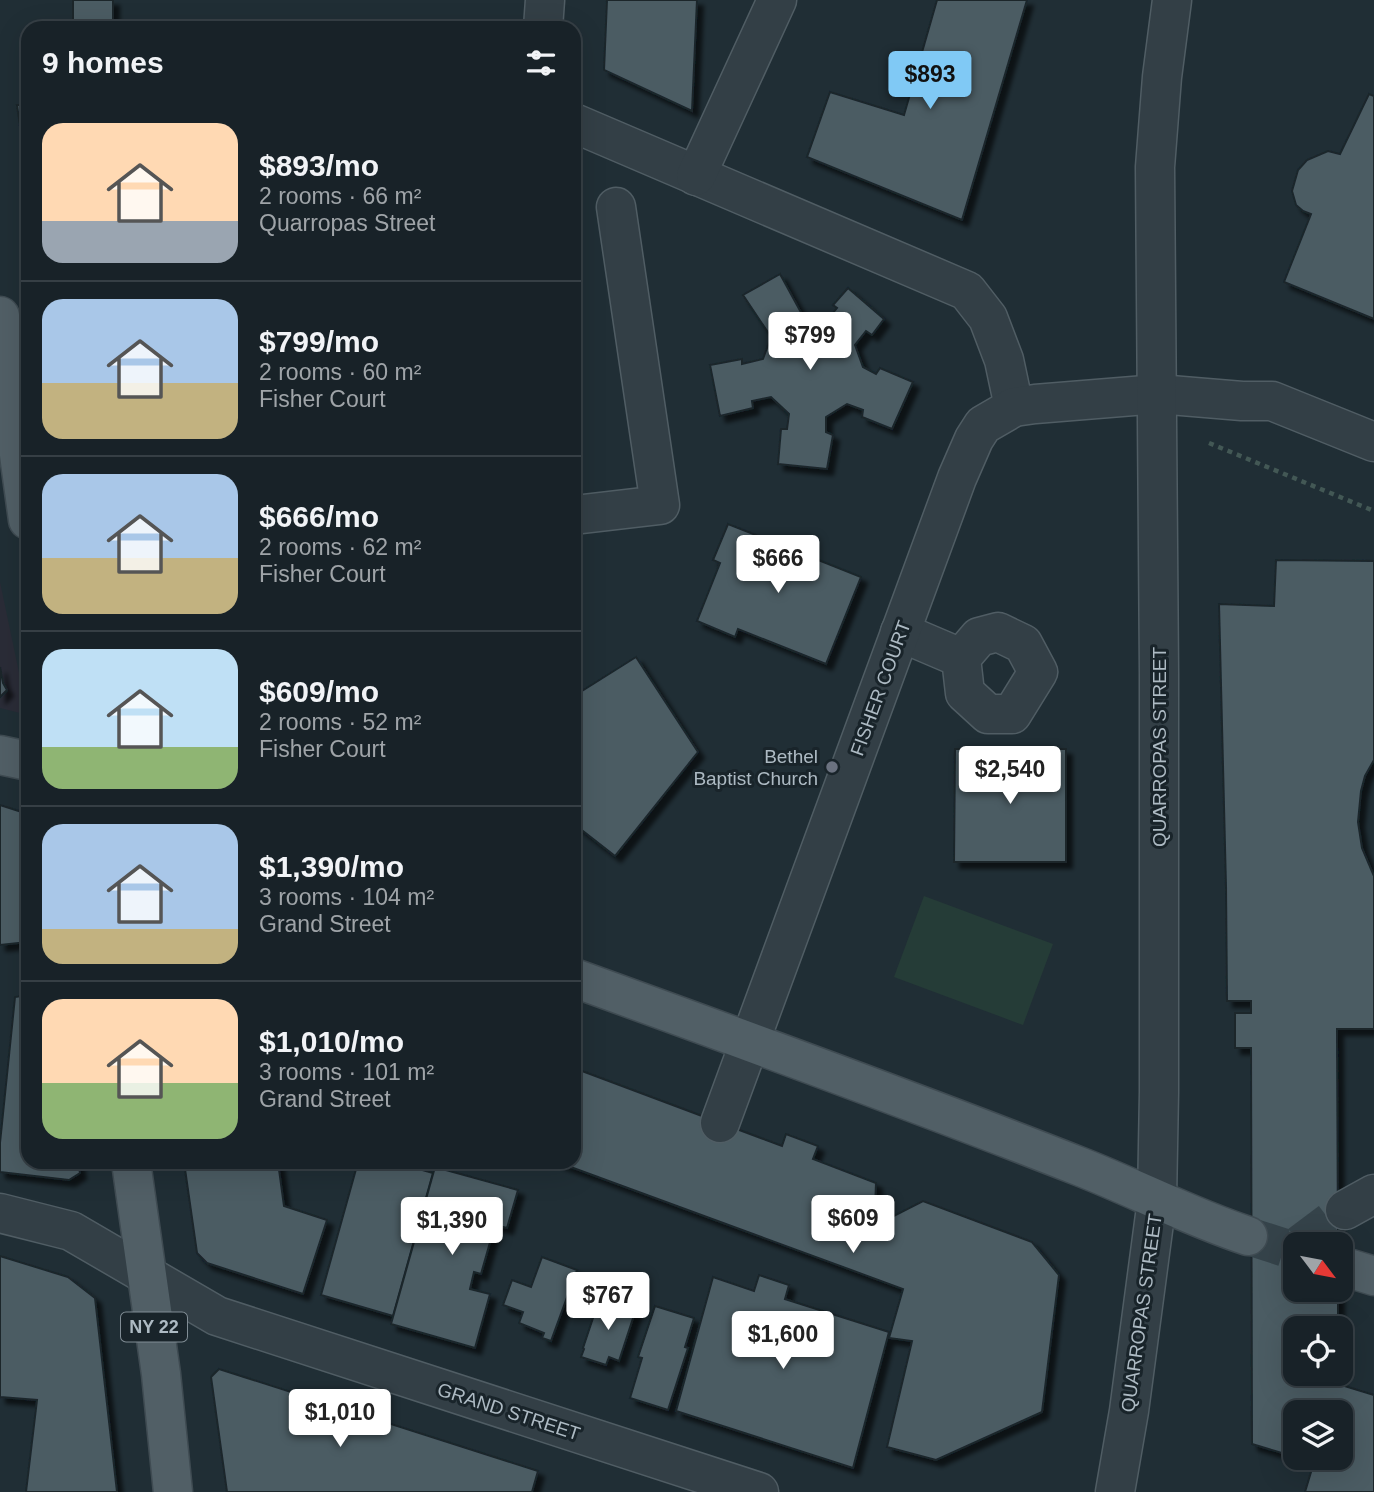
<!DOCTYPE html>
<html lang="en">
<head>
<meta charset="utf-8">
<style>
  :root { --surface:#182228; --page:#212a30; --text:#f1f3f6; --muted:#9fa4a8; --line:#363f45; --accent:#80c9f5 }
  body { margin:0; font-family:Helvetica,sans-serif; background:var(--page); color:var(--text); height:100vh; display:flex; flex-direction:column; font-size:26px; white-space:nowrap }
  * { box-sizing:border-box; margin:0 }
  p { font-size:23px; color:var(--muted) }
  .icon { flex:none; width:38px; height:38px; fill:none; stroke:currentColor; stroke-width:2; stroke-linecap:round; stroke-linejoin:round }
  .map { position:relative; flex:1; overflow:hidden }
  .panel { position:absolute; left:21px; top:21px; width:560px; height:1148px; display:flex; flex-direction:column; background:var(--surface); border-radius:21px; box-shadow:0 7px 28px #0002,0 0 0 2px var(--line) }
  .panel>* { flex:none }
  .needle { width:46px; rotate:122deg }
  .fabs { position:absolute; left:1283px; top:1232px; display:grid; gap:14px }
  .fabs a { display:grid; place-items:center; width:70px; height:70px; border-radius:14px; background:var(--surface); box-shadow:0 7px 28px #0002,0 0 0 2px var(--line); font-size:35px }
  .price { position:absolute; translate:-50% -60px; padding:0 16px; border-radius:7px; background:#fff; color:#222; font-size:23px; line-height:46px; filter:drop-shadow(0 2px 4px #0008) }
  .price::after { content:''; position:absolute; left:50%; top:42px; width:21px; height:16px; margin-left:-10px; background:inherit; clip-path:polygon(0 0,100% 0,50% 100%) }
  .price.current { background:var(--accent); color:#111 }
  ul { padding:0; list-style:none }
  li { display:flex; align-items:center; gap:21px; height:175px; padding:0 21px }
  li+li { border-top:2px solid var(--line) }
  li span { display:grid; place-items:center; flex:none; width:196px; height:140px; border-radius:21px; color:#555 }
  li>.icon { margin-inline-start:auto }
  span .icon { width:84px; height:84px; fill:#fffc; stroke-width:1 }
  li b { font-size:30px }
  h2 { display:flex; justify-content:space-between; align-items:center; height:84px; padding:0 21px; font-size:30px }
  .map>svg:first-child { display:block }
</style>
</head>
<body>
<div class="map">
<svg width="1374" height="1492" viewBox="0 0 1374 1492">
  <defs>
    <filter id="shadow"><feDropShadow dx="6" dy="6" stdDeviation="2" flood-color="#0009"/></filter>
  </defs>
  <rect width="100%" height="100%" fill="#202e35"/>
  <!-- medical -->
  <path fill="#2a2c37" d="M0,582l26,124 -2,8 -24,-6z"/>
  <!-- green -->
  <path fill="#253c37" d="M924,896l129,48 -30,81 -129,-48z"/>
  <!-- building -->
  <g fill="#4b5b64" stroke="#1a262c" stroke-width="2" filter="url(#shadow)">
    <rect x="73" y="0" width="40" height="28"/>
    <path d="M607,0h90l-5,111 -88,-41z"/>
    <path d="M937,0h90l-65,220 -155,-63 23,-65 74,23z"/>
    <path d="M1369,94l5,2v223l-90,-37 27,-68 -8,-3 -7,-6 -4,-14 6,-21 9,-10 21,-9 12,3z"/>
    <path d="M17,105h11v78z"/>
    <path d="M780,274l23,42 25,3 9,-11 -4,-3 15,-17 36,31 -12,16 -6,-4 -11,14 8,22 13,7 4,-6 33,14 -21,47 -30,-12 1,-7 -16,-6 -21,13v15l7,3 -6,34 -49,-5 3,-35h6l2,-15 -18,-17 -19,4 1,7 -33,8 -10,-51 32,-6v5l21,-5 8,-22 -28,-42z"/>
    <path d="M728,524l133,53 -35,87 -88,-35 -3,8 -38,-16 23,-58 -7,-3z"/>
    <path d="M1276,560l98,1v199l-9,16 -4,15 -3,31 4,26 12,28v153h-37l1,215h-43v46h43v38h-43v46h43v10l36,11v97h-69l9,-30 -16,-4h42v-46h-45v45l-43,-13 -1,-396h-16v-35h16v-12h-24l-1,-114 -7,-283 55,2z"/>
    <path d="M636,657l62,95 -83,104 -41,-32v-128z"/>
    <path d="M0,667l3,16 4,7 -7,7z"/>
    <path d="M955,749h111v113h-112z"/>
    <path d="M0,805l28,9v128l-28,3z"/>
    <path d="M28,995v167h50l2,11 -11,7 -69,-8v-29l15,-146z"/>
    <path d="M574,1068l208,78 4,-12 32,12 -5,13 63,24 -1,26 17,8 31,-16 109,41 27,33 -17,137 -106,48 -49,-13 25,-106 -23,-3 14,-49 -346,-127h17z"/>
    <path d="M184,1162h94l6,44 43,14 -24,74 -96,-31 -10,-10z"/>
    <path d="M358,1162h36l39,11 -40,143 -72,-21z"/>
    <path d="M435,1167l83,23 -11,38 -12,-3 -14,49 -7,-2 -4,17 20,5 -15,54 -84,-24z"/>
    <path d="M0,1256l68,21 27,21 22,194h-91l11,-92 -37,-3z"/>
    <path d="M542,1257l35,13 -26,71 -9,-3 2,-5 -25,-10 4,-11 -20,-7 9,-25 19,7z"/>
    <path d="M759,1275l30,10 -4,14 104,33 -36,136 -177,-57 37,-134 41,14z"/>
    <path d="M610,1300l26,9 -17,52 -10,-4 -3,8 -25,-8 3,-8 -1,-1 15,-45 9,3z"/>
    <path d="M655,1306l39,12 -9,29 3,1 -20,62 -38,-12 12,-40 -4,-1z"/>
    <path d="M219,1369l319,102 -6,21h-305l-16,-115z"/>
  </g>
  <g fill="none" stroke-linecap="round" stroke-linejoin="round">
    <!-- minor-tunnel -->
    <path stroke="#35434a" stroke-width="38" stroke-dasharray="38 19" stroke-linecap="butt" d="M1300,1244l45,-34"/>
    <!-- major-tunnel -->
    <path stroke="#35434a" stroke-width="38" stroke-dasharray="38 19" stroke-linecap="butt" d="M1248,1236l47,15"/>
    <defs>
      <g id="minor">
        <path d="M543,28l2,-28"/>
        <path d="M574,123l393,168 21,27 16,42 10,47"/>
        <path d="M696,176l81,-176"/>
        <path d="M574,515l86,-10 -44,-298"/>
        <path d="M900,632l61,26 4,35 23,21h24l26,-42 -15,-28 -25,-12 -19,5 -18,21"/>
        <path d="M720,1123l237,-645 17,-39 9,-14 31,-18 21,-3 123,-10 84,7h30l102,41"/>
        <path d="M1345,1210l29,-16"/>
        <path d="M0,1213l71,18 146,85 542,176"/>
        <path d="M1115,1492l14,-81 28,-211 2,-108v-418l-4,-507 7,-90 10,-77"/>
      </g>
      <g id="major">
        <path d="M0,316l28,204"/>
        <path d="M0,755l28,6"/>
        <path d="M574,978c169,61 339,123 507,189 56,22 109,50 167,69"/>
        <path d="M131,1162l30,212 12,118"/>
        <path d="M1348,1268l26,8"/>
      </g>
    </defs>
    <!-- minor casing -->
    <use href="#minor" stroke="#505d64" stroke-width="41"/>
    <!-- major casing -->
    <use href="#major" stroke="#3f4b52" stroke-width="41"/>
    <!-- path -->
    <path stroke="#435855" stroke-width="4.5" stroke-dasharray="5 5" stroke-linecap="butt" d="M1209,443l165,68"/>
    <!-- minor -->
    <use href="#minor" stroke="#333f46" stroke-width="38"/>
    <!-- major -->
    <use href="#major" stroke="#515f66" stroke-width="38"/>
  </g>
  <!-- markers -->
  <circle fill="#6b7280" stroke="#19242a" stroke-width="2.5" cx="832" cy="767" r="7"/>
  <g text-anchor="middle" stroke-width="6" stroke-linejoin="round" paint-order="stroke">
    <!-- shield labels -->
    <rect fill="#19242a" stroke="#818d95" stroke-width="2" x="121" y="1312.5" width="66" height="29" rx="5"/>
    <g font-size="18" font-weight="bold" fill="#adbac3">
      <text x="154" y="1333">NY 22</text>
    </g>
    <!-- street labels -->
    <g font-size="19" fill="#adbac3" stroke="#19242a">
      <text transform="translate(880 688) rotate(-70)" y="7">FISHER COURT</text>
      <text transform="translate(1159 747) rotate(-90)" y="7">QUARROPAS STREET</text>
      <text transform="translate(1141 1313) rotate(-82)" y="7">QUARROPAS STREET</text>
      <text transform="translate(509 1411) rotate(18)" y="7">GRAND STREET</text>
    </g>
    <!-- poi labels -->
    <g font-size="19" fill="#adbac3" stroke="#19242a" text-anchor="end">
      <text x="818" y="763">Bethel<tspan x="818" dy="22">Baptist Church</tspan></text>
    </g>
  </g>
</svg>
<div class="fabs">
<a><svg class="needle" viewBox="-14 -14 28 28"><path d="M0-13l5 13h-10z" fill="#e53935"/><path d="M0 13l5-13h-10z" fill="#9fa4a8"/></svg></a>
<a><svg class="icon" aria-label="locate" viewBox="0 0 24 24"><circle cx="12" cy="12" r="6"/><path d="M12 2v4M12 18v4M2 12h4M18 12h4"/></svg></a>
<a><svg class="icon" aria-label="layers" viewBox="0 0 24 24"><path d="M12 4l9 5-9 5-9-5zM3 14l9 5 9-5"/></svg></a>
</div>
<b class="price current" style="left:930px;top:111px">$893</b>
<b class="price" style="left:810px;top:372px">$799</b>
<b class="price" style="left:778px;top:595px">$666</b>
<b class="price" style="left:1010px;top:806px">$2,540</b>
<b class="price" style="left:853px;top:1255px">$609</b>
<b class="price" style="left:452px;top:1257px">$1,390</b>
<b class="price" style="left:608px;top:1332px">$767</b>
<b class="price" style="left:783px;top:1371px">$1,600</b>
<b class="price" style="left:340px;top:1449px">$1,010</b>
<section class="panel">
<h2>9 homes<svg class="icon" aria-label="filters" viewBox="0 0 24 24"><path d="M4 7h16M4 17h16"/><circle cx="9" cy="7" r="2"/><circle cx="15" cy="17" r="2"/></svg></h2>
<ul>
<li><span style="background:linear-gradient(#ffd9b3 70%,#9aa5b1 0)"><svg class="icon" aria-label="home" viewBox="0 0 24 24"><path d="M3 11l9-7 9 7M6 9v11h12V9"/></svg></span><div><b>$893/mo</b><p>2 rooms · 66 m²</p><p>Quarropas Street</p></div></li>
<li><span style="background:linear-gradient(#a9c7e8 60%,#c2b280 0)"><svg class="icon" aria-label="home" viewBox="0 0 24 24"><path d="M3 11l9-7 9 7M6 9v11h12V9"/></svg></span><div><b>$799/mo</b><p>2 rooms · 60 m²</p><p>Fisher Court</p></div></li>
<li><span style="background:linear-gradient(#a9c7e8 60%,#c2b280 0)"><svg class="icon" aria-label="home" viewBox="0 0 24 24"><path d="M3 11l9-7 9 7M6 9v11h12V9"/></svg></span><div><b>$666/mo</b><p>2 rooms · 62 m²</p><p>Fisher Court</p></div></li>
<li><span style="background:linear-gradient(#bfe0f5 70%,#8fb573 0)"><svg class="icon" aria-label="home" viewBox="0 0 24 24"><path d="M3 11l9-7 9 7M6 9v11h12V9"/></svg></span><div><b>$609/mo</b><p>2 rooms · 52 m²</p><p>Fisher Court</p></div></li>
<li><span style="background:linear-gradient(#a9c7e8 75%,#c2b280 0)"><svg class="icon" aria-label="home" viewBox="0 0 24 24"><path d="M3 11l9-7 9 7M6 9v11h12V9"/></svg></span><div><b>$1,390/mo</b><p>3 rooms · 104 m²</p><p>Grand Street</p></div></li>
<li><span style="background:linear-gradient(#ffd9b3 60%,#8fb573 0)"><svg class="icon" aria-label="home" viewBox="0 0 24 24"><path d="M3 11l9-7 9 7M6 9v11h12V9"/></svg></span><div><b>$1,010/mo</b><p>3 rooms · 101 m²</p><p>Grand Street</p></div></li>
</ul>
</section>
</div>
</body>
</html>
